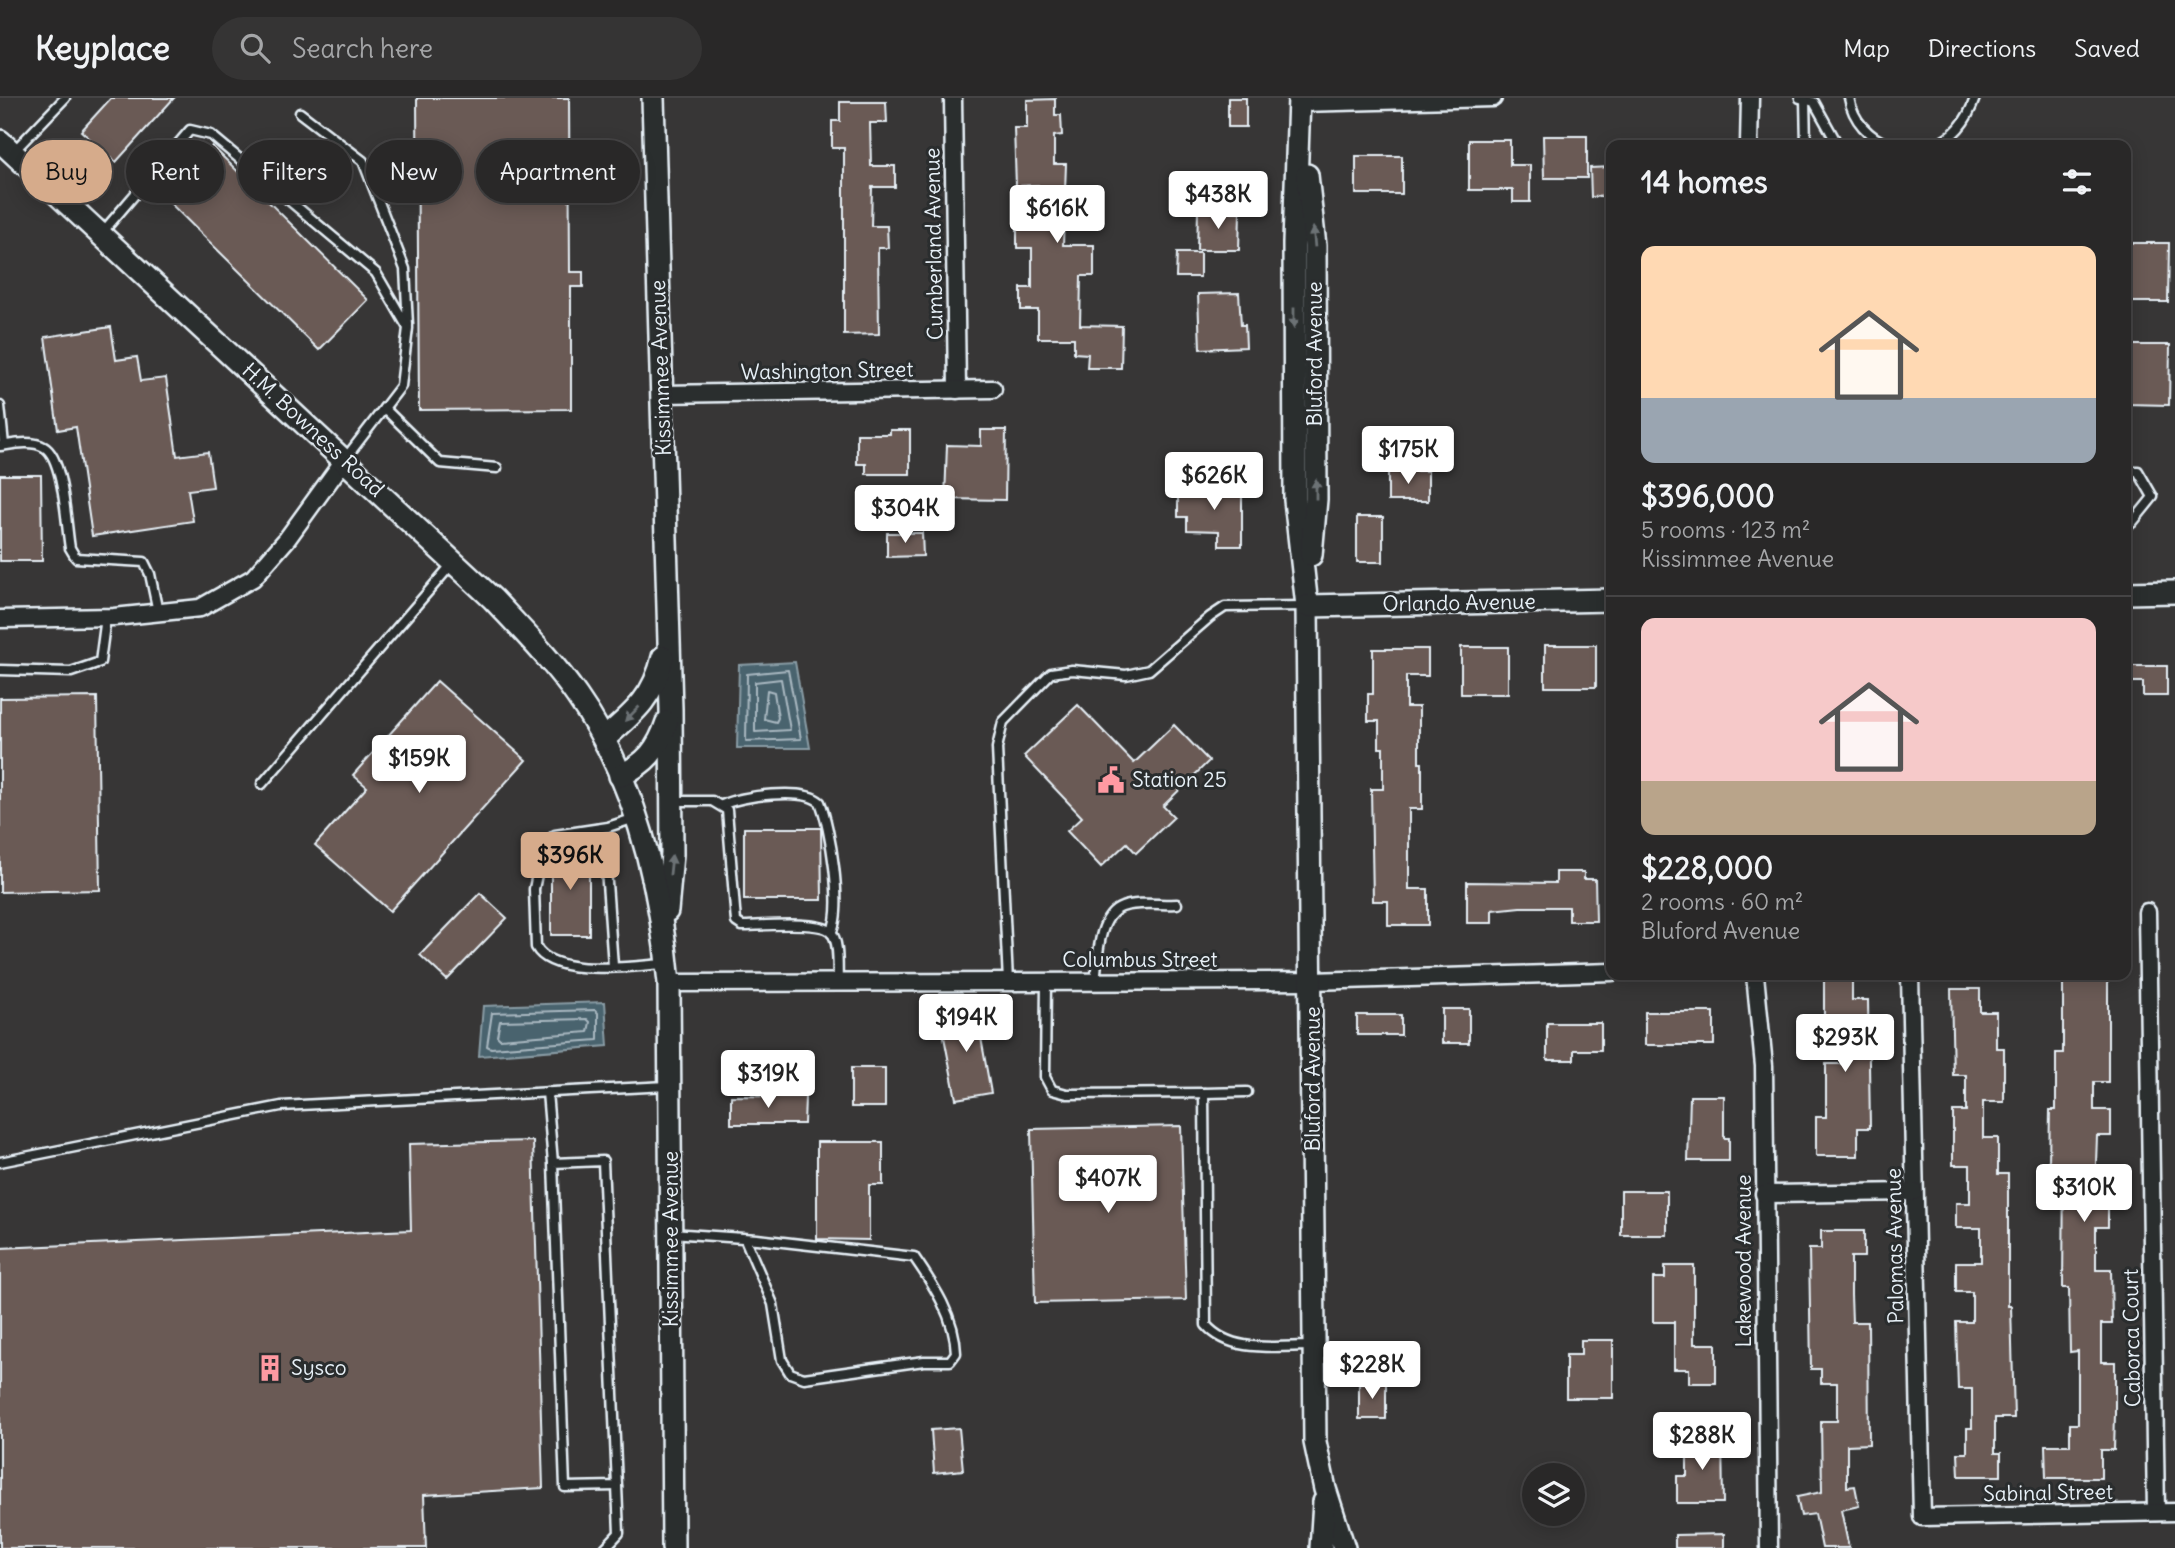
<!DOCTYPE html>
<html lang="en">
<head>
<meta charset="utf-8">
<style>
  :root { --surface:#292828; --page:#353434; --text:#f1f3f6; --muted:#a5a6a8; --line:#454445; --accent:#d6ab8b }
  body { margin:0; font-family:Delius,sans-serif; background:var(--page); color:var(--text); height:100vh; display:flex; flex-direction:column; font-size:26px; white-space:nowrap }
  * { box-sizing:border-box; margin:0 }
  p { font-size:23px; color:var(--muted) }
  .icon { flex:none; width:38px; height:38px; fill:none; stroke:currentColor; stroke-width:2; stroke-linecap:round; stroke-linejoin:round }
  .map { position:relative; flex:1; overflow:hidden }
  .side { position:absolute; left:1606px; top:42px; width:525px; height:840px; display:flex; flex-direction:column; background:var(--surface); border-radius:14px; box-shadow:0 4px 18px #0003,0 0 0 2px var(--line) }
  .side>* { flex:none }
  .hud { position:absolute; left:21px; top:42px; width:665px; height:63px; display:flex; gap:14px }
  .tools { position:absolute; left:1522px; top:1365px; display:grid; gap:14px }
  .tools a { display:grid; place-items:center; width:63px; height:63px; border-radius:50%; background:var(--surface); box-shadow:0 4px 18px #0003,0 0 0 2px var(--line); font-size:35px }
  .price { position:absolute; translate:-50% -60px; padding:0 16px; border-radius:7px; background:#fff; color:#222; font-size:23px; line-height:46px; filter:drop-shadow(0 2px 4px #0008) }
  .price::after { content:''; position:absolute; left:50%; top:42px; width:21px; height:16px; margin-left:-10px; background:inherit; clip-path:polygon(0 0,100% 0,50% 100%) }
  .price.active { background:var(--accent); color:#111 }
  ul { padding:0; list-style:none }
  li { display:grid; align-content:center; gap:14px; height:371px; padding:0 35px }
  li+li { border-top:2px solid var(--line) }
  li span { display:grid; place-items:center; height:217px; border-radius:14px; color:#555 }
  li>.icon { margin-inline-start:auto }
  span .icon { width:126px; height:126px; fill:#fffc; stroke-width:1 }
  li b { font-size:30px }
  h2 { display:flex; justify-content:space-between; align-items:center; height:84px; padding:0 35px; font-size:30px }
  .pill { padding:0 24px; border-radius:32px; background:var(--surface); box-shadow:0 4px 18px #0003,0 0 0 2px var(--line); font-size:24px; line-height:63px }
  .pill.active { background:var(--accent); color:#111 }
  header { display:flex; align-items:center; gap:42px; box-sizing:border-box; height:98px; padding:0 35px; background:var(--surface); border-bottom:2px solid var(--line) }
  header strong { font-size:33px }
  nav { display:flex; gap:38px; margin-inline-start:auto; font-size:24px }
  .search { width:490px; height:63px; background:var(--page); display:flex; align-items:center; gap:18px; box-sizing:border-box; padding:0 24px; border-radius:38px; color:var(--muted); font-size:26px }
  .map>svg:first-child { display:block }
</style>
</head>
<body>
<header>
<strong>Keyplace</strong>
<div class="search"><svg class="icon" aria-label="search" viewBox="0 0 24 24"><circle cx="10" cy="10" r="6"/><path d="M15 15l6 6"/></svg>Search here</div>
<nav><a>Map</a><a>Directions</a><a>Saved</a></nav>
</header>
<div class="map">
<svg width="2175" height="1450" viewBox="0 0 2175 1450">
  <rect width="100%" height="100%" fill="#373636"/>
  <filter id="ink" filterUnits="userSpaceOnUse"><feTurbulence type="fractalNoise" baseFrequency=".0143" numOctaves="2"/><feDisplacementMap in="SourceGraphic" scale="14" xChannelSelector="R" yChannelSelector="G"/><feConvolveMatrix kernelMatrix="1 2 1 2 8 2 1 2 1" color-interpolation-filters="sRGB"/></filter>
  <g filter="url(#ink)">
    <!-- water -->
    <g fill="#4a636e" stroke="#899ca5" stroke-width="2">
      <path d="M795,564l15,86h-73l2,-83z"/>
      <path d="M605,904l3,44 -129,10 4,-50z"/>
    </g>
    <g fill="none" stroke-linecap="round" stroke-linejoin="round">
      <!-- shore -->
      <g stroke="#a9b8c1" stroke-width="2">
        <path d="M788,572l13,69 -55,2 1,-67z"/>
        <path d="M781,581l9,51 -35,2v-50z"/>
        <path d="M767,592l7,2 4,26 -2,4 -12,-3z"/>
        <path d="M595,912l3,3v27l-107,8 -4,-2 5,-33z"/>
        <path d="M587,921l3,3 -2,10 -88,7 -3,-3 3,-15z"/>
      </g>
    </g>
    <!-- building -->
    <g fill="#6b5a54" stroke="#e8f1f8" stroke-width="2">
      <path d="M111,0h63l-58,64 -35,-31z"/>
      <path d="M417,0h152l1,174h13v15h-12v122l-152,1z"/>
      <rect x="1228" y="0" width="18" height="29"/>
      <path d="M1055,1v16h6l1,20 -8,1v28h12l-3,81h31v31h-13l-1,49 42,1 -1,42h-34l1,-14 -14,-1v-15h-36v-28h-17v-22h11v-40h-15v-21h22l-1,-42 -22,1 -2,-58h13v-28z"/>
      <path d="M840,4h46l1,21h-17l1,43h24v21h-23l-1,39h16l1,22h-10l1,86 -35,1v-187h-12v-27h8z"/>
      <path d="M1543,38h44v42h-43z"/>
      <path d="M1469,42h41v25h20v37h-17v-12h-44z"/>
      <path d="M212,48l156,154 -49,50 -156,-154z"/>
      <rect x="1356" y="58" width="46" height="38"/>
      <path d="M1612,69v29l-21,1 -1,-29z"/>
      <path d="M1198,113l42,1 -1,38h-42z"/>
      <path d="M2126,145h43l-1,59h-42z"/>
      <path d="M1177,155h23v24h-24z"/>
      <path d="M1239,195l2,32h4l1,22 -46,2 -2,-55z"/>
      <path d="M111,229l5,33 21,-3 4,24 25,-3 11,78 31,-4 5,35 -25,3 5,31 -101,15 -16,-109 -18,3 -13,-93z"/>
      <path d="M2126,247h44l-1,60 -43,-1z"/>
      <path d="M890,332h20v44h-44v-10h-9v-30h33z"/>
      <path d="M981,332h25l-1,70 -60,-1 2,-54 34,1z"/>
      <rect x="1388" y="373" width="40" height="30"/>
      <path d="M0,377h41l1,86h-42z"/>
      <path d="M1197,383h21v9l24,1v55h-23v-15l-32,-1v-13h-9v-24h19z"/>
      <rect x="1357" y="419" width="26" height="45"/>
      <path d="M887,435h35l1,23 -36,1z"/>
      <rect x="1545" y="547" width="51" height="42"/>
      <rect x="1461" y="549" width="47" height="47"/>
      <path d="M1373,551h55v27h-22v31h13v56h3v46h-13v80h19v36h-40v-24h-15l-2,-112h12v-41h-4v-27h-11v-27h5z"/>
      <path d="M2126,568h41v30h-24v-14h-17z"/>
      <path d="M437,583l89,79 -136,151 -75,-66 52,-58 -14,-12z"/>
      <path d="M97,599l3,193 -100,2v-194z"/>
      <path d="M1078,607l56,58 40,-38 35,36 -46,45 11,11 -38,36 -9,-10 -26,24 -34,-36 15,-14 -58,-61z"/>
      <path d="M744,730h77l1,72h-78z"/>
      <rect x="551" y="752" width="38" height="85"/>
      <path d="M1556,774h28v7h11l1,42h-27v-14h-49l-28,3v13h-25v-41l89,1z"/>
      <path d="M480,795l27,25 -60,62 -27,-25z"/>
      <path d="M1824,882h28v20h16l2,128h-12v28h-42v-39h10v-53h15v-36h-17z"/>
      <path d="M2063,883h45v101h-14v28h17v26h-14l-1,27v36h12v28h-12v43h15l1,54h-11v38h14v52l-1,36h-13v28h-55l-1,-33h25v-21h8v-73l-8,1 -1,-64h-6l1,-125h-15l1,-53h6v-57h7z"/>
      <path d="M1951,891h29v23h16v36h8v54h-21v36h15v36h10v132h3l3,112h-19v35h6v23h-42l-1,-23h9v-25h5v-39h-14l-2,-67h16v-30h-16v-30h25v-34h-25v-25h14v-38h-17v-54h13v-36h-13z"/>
      <rect x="1442" y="911" width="27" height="34"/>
      <path d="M976,912l15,83 -35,6 -16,-83z"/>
      <rect x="1645" y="914" width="69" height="33"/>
      <rect x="1357" y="917" width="44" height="20"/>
      <path d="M1547,925h54v27h-27v10h-27z"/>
      <rect x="851" y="970" width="34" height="39"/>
      <path d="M731,998l74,1 -1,27h-73z"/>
      <path d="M1690,998h34v42h5v23h-41z"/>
      <path d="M1181,1028l5,174 -151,3 -4,-174z"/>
      <path d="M533,1043l10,347 -119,7 2,53h-426v-300l411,-18 -2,-86z"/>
      <path d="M817,1044h66v43h-14v55l-52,-1z"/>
      <rect x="1621" y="1093" width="46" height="44"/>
      <path d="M1821,1133h43v26h-13v38l1,27h16l1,122 -22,1v42l8,-1 4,20 -18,4 8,38h-27l-7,-34 -14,2 -4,-19 25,-5 -1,-71h16v-38h-16v-14h-10l-2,-120h12z"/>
      <path d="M1665,1168h29v78h22v39h-27v-14h-15v-47h-21v-44h12z"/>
      <path d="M1581,1242h32v58h-47v-43h15z"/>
      <rect x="1359" y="1285" width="27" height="36"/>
      <path d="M959,1330l4,42 -29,3 -3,-43z"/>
      <path d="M1687,1338h35l1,67h-46v-27h10z"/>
      <path d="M1724,1436v14h-49v-13z"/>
    </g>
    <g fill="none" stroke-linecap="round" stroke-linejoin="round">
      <defs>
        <g id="lane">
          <path d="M1800,0l14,4 24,43"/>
          <path d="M1849,0c4,23 20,39 40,47"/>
          <path d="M1805,1l1,46"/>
          <path d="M300,15l63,48 42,108 3,56"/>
          <path d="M1934,47c22,-8 34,-26 41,-47"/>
          <path d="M14,53l51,-53"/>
          <path d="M101,136l89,-104 21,5 165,138 32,55 -7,58 -56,73"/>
          <path d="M0,308l4,39"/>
          <path d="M384,310l56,55 57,5"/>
          <path d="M0,348c14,-2 32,-6 44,1 20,11 22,79 26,101l6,10 68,4 6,12 8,38"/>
          <path d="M2126,373h12l15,26 -21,26h-6"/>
          <path d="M0,572l71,2 29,-10 6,-45"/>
          <path d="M262,686l190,-220"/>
          <path d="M673,703h39l15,9 9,112 6,4c17,0 79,-6 89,6 9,10 6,38 7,51"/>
          <path d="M722,707c18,-9 81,-18 98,-3 10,24 24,108 11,131"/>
          <path d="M635,720l-27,9 -53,8 -12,10 -9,44 2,58c17,31 96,19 128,17"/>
          <path d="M597,731l8,26 8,111"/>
          <path d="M1008,884l-11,-234 6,-26 48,-49 21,-3 54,5 23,-5 61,-53 15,-10 82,-1"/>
          <path d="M1046,884l-1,95 7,13 15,4 137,-1 2,232c25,29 70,21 107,21"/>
          <path d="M1095,884c3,-22 2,-66 27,-75 15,-6 39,-2 55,-3"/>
          <path d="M547,994l6,71 50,-2 14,325 -52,1 -12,-324"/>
          <path d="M1204,995l43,-1"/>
          <path d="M0,1064l281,-56 386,-20"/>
          <path d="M671,1135l86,6 157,18c20,29 41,60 42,96l-6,8h-26l-120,17 -14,-5 -8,-13 -9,-56 -28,-65"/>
          <path d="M605,1450l14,-15 -2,-47"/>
        </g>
        <g id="street">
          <path d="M953,0l4,292"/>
          <path d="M1299,5l194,-5"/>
          <path d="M1749,47l1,-47"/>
          <path d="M662,296l331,-5"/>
          <path d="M0,521l114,-2 86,-9 53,-30 34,-39 58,-80"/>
          <path d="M2147,814l9,600"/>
          <path d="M1755,877l9,91 5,482"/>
          <path d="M1910,877l12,542 253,-5"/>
          <path d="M669,885l643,-2 300,-9"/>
          <path d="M1764,1096l150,-2"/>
        </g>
        <g id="secondary">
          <path d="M653,0l18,611 1,145 -5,57"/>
          <path d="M1299,0l-5,145 1,257 12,106 8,836 10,47 19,59"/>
          <path d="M0,43l493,458c29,31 60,62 84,97 58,82 83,188 92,287l4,565"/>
          <path d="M1307,77l8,71 1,253 -5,56"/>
          <path d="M2126,495l49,-1"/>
          <path d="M1307,508l305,-6"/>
          <path d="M604,641c30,-26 50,-42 59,-82"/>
          <path d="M620,678c26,-13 38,-26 47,-54"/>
          <path d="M1321,1450l3,-46"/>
        </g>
      </defs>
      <!-- lane casing -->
      <use href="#lane" stroke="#e8f1f8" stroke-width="13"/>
      <!-- street casing -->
      <use href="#street" stroke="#e8f1f8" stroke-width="21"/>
      <!-- secondary casing -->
      <use href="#secondary" stroke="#e8f1f8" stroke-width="26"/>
      <!-- lane -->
      <use href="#lane" stroke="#2a2d2e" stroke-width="8"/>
      <!-- street -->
      <use href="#street" stroke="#2a2d2e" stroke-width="16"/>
      <!-- secondary -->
      <use href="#secondary" stroke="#2a2d2e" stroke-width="21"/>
    </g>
    <!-- one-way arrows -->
    <defs><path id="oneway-solid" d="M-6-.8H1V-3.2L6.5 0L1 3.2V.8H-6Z" transform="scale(1.75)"/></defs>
    <g fill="#6c7275">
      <use href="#oneway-solid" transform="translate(1314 139) rotate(-95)"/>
      <use href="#oneway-solid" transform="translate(1294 220) rotate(90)"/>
      <use href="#oneway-solid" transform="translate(1316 391) rotate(-90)"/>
      <use href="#oneway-solid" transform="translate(632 616) rotate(135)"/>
      <use href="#oneway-solid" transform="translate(671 767) rotate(-84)"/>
    </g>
  </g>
  <!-- icons -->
  <defs>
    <symbol id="civic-bare" viewBox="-9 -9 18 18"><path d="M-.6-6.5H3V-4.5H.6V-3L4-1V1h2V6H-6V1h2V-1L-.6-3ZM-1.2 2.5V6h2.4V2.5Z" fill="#ff9aa2" stroke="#2a2d2e" stroke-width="2.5" paint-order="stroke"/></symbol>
    <symbol id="building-bare" viewBox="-9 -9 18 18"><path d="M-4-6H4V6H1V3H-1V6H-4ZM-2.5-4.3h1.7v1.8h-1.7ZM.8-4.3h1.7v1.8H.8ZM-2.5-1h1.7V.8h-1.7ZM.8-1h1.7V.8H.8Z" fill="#ff9aa2" stroke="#2a2d2e" stroke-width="2.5" paint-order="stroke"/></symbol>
  </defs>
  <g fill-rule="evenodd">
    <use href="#civic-bare" x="1092" y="663" width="38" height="38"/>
    <use href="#building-bare" x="251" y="1251" width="38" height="38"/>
  </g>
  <g text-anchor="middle" stroke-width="6" stroke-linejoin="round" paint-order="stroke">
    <!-- street labels -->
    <g font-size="21" fill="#e8f1f8" stroke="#2a2d2e">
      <text transform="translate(934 146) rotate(-91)" y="7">Cumberland Avenue</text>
      <text transform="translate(1315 256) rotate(-90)" y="7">Bluford Avenue</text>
      <text transform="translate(661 270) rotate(-92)" y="7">Kissimmee Avenue</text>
      <text transform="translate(827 273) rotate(-1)" y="7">Washington Street</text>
      <text transform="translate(313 332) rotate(43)" y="7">H.M. Bowness Road</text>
      <text transform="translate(1459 505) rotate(-1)" y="7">Orlando Avenue</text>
      <text x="1140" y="869">Columbus Street</text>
      <text transform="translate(1313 981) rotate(-90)" y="7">Bluford Avenue</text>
      <text transform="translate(671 1141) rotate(-90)" y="7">Kissimmee Avenue</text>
      <text transform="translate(1895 1148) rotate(-91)" y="7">Palomas Avenue</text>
      <text transform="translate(1744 1163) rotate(-90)" y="7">Lakewood Avenue</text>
      <text transform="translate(2132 1240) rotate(-91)" y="7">Caborca Court</text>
      <text transform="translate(2048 1395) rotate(-1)" y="7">Sabinal Street</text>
    </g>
    <!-- poi labels -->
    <g font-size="21" fill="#e8f1f8" stroke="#2a2d2e" text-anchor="start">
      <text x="1132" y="689">Station 25</text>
      <text x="291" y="1277">Sysco</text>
    </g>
  </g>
</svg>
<div class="tools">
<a><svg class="icon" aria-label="layers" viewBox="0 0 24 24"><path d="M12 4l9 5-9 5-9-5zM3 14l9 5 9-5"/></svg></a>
</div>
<b class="price" style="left:1218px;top:133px">$438K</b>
<b class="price" style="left:1057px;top:147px">$616K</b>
<b class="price" style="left:1408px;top:388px">$175K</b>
<b class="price" style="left:1214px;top:414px">$626K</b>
<b class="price" style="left:905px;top:447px">$304K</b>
<b class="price" style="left:419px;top:697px">$159K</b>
<b class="price active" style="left:570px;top:794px">$396K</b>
<b class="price" style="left:966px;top:956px">$194K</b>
<b class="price" style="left:1845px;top:976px">$293K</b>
<b class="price" style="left:768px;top:1012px">$319K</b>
<b class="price" style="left:1108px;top:1117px">$407K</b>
<b class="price" style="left:2084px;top:1126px">$310K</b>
<b class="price" style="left:1372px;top:1303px">$228K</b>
<b class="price" style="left:1702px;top:1374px">$288K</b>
<div class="hud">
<a class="pill active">Buy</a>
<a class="pill">Rent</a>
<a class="pill">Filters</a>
<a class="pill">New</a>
<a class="pill">Apartment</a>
</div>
<section class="side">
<h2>14 homes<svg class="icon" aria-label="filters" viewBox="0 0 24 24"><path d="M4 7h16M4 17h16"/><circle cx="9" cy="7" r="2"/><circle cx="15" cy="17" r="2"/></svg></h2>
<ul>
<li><span style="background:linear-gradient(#ffd9b3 70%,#9aa5b1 0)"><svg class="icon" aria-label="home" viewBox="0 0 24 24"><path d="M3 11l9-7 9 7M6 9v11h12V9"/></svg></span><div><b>$396,000</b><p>5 rooms · 123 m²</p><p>Kissimmee Avenue</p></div></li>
<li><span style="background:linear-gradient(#f6c9c9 75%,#b9a48a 0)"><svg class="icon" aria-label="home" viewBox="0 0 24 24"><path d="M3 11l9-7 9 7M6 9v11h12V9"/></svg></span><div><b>$228,000</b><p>2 rooms · 60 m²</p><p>Bluford Avenue</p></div></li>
</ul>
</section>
</div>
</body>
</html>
